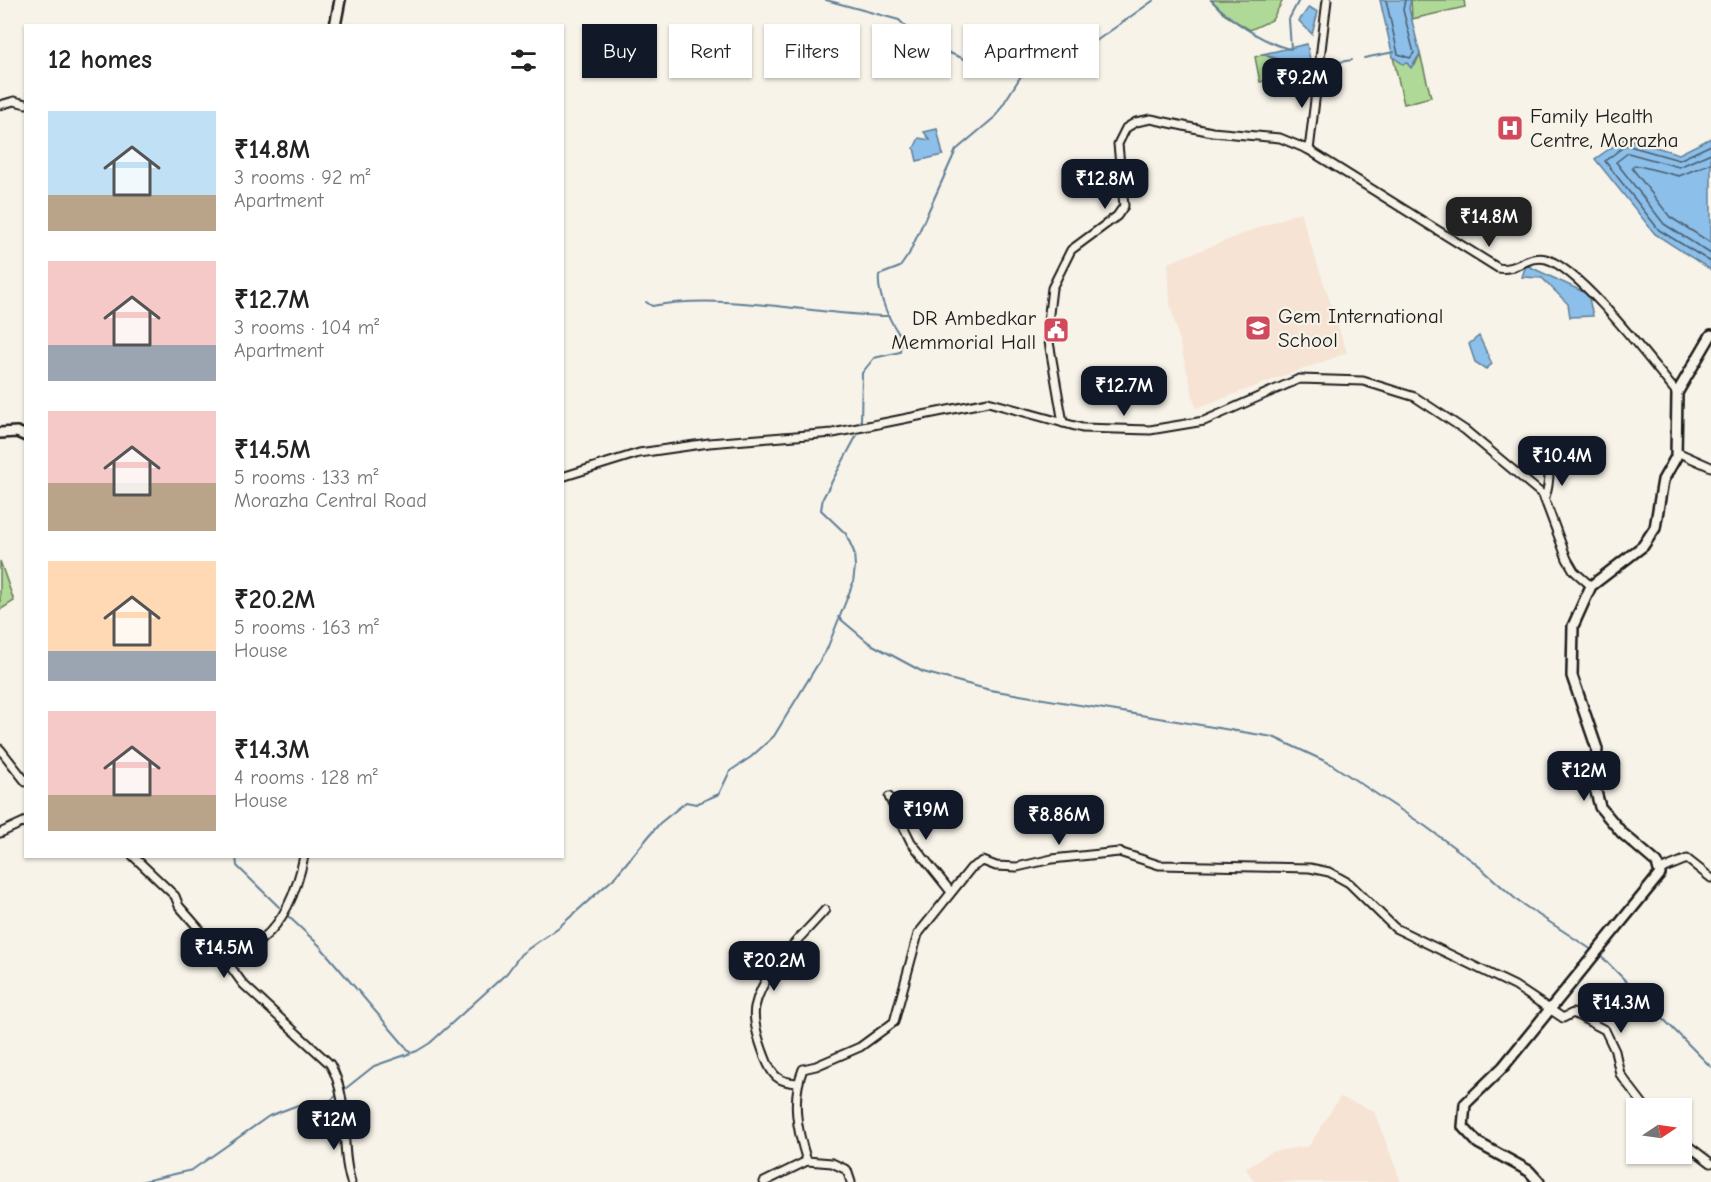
<!DOCTYPE html>
<html lang="en">
<head>
<meta charset="utf-8">
<style>
  :root { --surface:#fff; --page:#f2f2f2; --text:#222; --muted:#767676; --accent:#111827 }
  body { margin:0; font-family:"Comic Neue",sans-serif; background:var(--page); color:var(--text); height:100vh; display:flex; flex-direction:column; font-size:22px; white-space:nowrap }
  * { box-sizing:border-box; margin:0 }
  p { font-size:20px; color:var(--muted) }
  .icon { flex:none; width:33px; height:33px; fill:none; stroke:currentColor; stroke-width:2; stroke-linecap:round; stroke-linejoin:round }
  .map { position:relative; flex:1; overflow:hidden }
  .side { position:absolute; left:24px; top:24px; width:540px; height:834px; display:flex; flex-direction:column; background:var(--surface); border-radius:0px; box-shadow:0 2px 4px #0004 }
  .side>* { flex:none }
  .top-card { position:absolute; left:582px; top:24px; width:570px; height:54px; display:flex; gap:12px }
  .needle { width:39px; rotate:77deg }
  .buttons { position:absolute; left:1626px; top:1098px; display:grid; gap:12px }
  .buttons a { display:grid; place-items:center; width:66px; height:66px; border-radius:0px; background:var(--surface); box-shadow:0 2px 4px #0004; font-size:30px }
  .price { position:absolute; translate:-50% -51px; padding:0 14px; border-radius:12px; background:var(--accent); color:#fff; font-size:20px; line-height:39px; filter:drop-shadow(0 2px 3px #0008) }
  .price::after { content:''; position:absolute; left:50%; top:36px; width:18px; height:14px; margin-left:-9px; background:inherit; clip-path:polygon(0 0,100% 0,50% 100%) }
  .price.on { background:#222; color:#fff }
  ul { padding:0; list-style:none }
  li { display:flex; align-items:center; gap:18px; height:150px; padding:0 24px }
  li span { display:grid; place-items:center; flex:none; width:168px; height:120px; border-radius:0px; color:#555 }
  li>.icon { margin-inline-start:auto }
  span .icon { width:72px; height:72px; fill:#fffc; stroke-width:1 }
  li b { font-size:26px }
  h2 { display:flex; justify-content:space-between; align-items:center; height:72px; padding:0 24px; font-size:26px }
  .chip { padding:0 21px; border-radius:0px; background:var(--surface); box-shadow:0 2px 4px #0004; font-size:21px; line-height:54px }
  .chip.on { background:var(--accent); color:#fff }
  .map>svg:first-child { display:block }
</style>
</head>
<body>
<div class="map">
<svg width="1711" height="1182" viewBox="0 0 1711 1182">
  <rect width="100%" height="100%" fill="#f7f3e8"/>
  <filter id="ink" filterUnits="userSpaceOnUse"><feTurbulence type="fractalNoise" baseFrequency=".0167" numOctaves="2"/><feDisplacementMap in="SourceGraphic" scale="12" xChannelSelector="R" yChannelSelector="G"/><feConvolveMatrix kernelMatrix="1 2 1 2 8 2 1 2 1" color-interpolation-filters="sRGB"/></filter>
  <g filter="url(#ink)">
    <!-- built -->
    <g fill="#f6e3d4">
      <path d="M1300,212l47,141 -151,55 -26,-105 -2,-40z"/>
      <path d="M1340,1097l34,14 27,71h-147l-8,-14 25,-16 38,-6z"/>
    </g>
    <!-- green -->
    <g fill="#afd996" stroke="#667a59" stroke-width="1.5">
      <path d="M1211,0h72l-11,20 -22,10 -25,-15z"/>
      <path d="M1411,0h53l1,7 -53,12z"/>
      <path d="M1263,54l38,18 -41,10 -5,-25z"/>
      <path d="M1420,54l11,43 -27,7 -11,-47 22,8z"/>
      <path d="M0,561l14,40 -14,9z"/>
    </g>
    <!-- water -->
    <g fill="#8cbfe9" stroke="#5f7e97" stroke-width="1.5">
      <path d="M1380,0h31l-2,8 11,46 -9,14 -4,-5 -4,1 -10,-7z"/>
      <path d="M1309,7l9,5 -6,22 -13,-13z"/>
      <path d="M1307,44l5,26 -49,-16z"/>
      <path d="M937,129l6,26 -26,6 -3,-13 5,-10 11,2 -6,-8z"/>
      <path d="M1625,138l54,16 32,-16v132l-56,-36 -60,-75z"/>
      <path d="M1526,265l62,29 5,22 -23,1 -2,-13 -26,-26 -20,-1z"/>
      <path d="M1479,336l13,28 -6,5 -11,-7 -6,-18z"/>
    </g>
    <g fill="none" stroke-linecap="round" stroke-linejoin="round">
      <!-- shore -->
      <g stroke="#495d6e" stroke-width="1.5">
        <path d="M1386,0l12,54 12,4 4,-5 -11,-43 2,-10"/>
        <path d="M1711,145l-32,15 -53,-15 -21,16 54,69 52,32"/>
        <path d="M1711,153l-32,14 -51,-14 -12,9 48,62 47,30"/>
        <path d="M1711,163l-32,13 -44,-11 -3,3 38,49 41,26"/>
      </g>
      <!-- stream -->
      <g stroke="#5f7e97" stroke-width="2">
        <path d="M826,0l73,20 23,22 50,20 49,14"/>
        <path d="M1211,0c20,21 50,41 78,49"/>
        <path d="M1291,49l-2,-30 10,-19"/>
        <path d="M1364,58l30,-6"/>
        <path d="M1323,60l10,3 19,-3"/>
        <path d="M646,302l6,4c74,-14 162,9 237,10"/>
        <path d="M861,421l1,-48 12,-15 26,-6 1,-16c-12,-14 -24,-43 -22,-61l21,-8 9,-13 47,-104 39,-33 26,-41 58,-23 75,-53"/>
        <path d="M838,617l31,26 54,29 67,18 283,47 58,27 94,62 49,36 45,40 73,48"/>
        <path d="M236,856l1,10 42,41"/>
        <path d="M288,916l31,29 91,107"/>
        <path d="M1603,958l108,109"/>
        <path d="M140,1182l52,-12 77,-54 29,-11 33,-5 43,-34 43,-15 13,-8 77,-70 14,-19 38,-27 54,-48 47,-56 26,-21 10,2 23,-10 11,-23 21,-14 23,-21 53,-87 26,-66 2,-16 -1,-15 -8,-18 -25,-24 2,-12 34,-63"/>
      </g>
      <defs>
        <g id="minor">
          <path d="M0,105l14,-4 12,3"/>
          <path d="M1309,150l18,-150"/>
          <path d="M1063,423l-14,-81 -1,-20 4,-34 19,-38 46,-34 7,-10 -6,-62 8,-16 10,-6 15,-3 61,13 68,6 29,12 189,118c17,4 31,-14 48,-9 35,10 105,103 131,134"/>
          <path d="M1677,452l34,15"/>
          <path d="M562,477l77,-24 70,-10 124,-10 155,-31 94,26 68,2 54,-9 95,-42 64,2 52,16 50,33 78,65 24,64 7,12 17,15"/>
          <path d="M1544,498c8,-12 1,-28 11,-40"/>
          <path d="M0,749l26,33"/>
          <path d="M889,797l22,45 40,50"/>
          <path d="M0,833l26,-12"/>
          <path d="M133,856l42,40 4,10 43,49 21,29 87,80c21,37 9,79 21,118"/>
          <path d="M1660,870l27,-11 24,19"/>
          <path d="M224,957c12,-6 27,-10 38,-18 25,-20 36,-53 42,-83"/>
          <path d="M797,1083c-19,-1 -25,-7 -32,-26 -5,-13 -13,-36 -10,-50 8,-37 46,-69 70,-97"/>
          <path d="M1682,1141l29,22"/>
          <path d="M764,1182l43,-21"/>
          <path d="M851,1182l-4,-12 -15,-7 -25,-2c-10,-31 -16,-62 -4,-92l13,-3 44,-19 34,-25 24,-88 53,-66 12,-7 13,5 21,1 35,-8 67,-7 40,13 151,3 19,4 20,11 46,45 120,58 48,32 10,-5 32,17 10,21 5,23 26,34"/>
        </g>
        <g id="major">
          <path d="M335,26l5,-26"/>
          <path d="M0,433l17,-1 9,4"/>
          <path d="M1539,1182l-10,-11 -51,-28 -15,-16 2,-23 38,-37 157,-193 -3,-11 -35,-30 -22,-26 -6,-23 3,-35 -25,-73 1,-50 18,-40 52,-40 12,-18 8,-48 13,-23 1,-64 34,-58"/>
        </g>
      </defs>
      <!-- minor casing -->
      <use href="#minor" stroke="#1c1c1c" stroke-width="11"/>
      <!-- major casing -->
      <use href="#major" stroke="#1c1c1c" stroke-width="14"/>
      <!-- minor -->
      <use href="#minor" stroke="#f7f3e8" stroke-width="7"/>
      <!-- major -->
      <use href="#major" stroke="#f7f3e8" stroke-width="9"/>
    </g>
  </g>
  <!-- icons -->
  <defs>
    <symbol id="hospital-square" viewBox="-11 -11 22 22"><rect x="-9" y="-9" width="18" height="18" rx="4" fill="#d1495b" stroke="#f7f3e8"/><path d="M-5-5h3v3.5h4V-5h3V5h-3V1.5h-4V5h-3Z" fill="#fff"/></symbol>
    <symbol id="school-square" viewBox="-11 -11 22 22"><rect x="-9" y="-9" width="18" height="18" rx="4" fill="#d1495b" stroke="#f7f3e8"/><path d="M0-5L7-2L0 1L-7-2ZM-4 1L0 2.5L4 1V4Q0 6-4 4Z" fill="#fff"/></symbol>
    <symbol id="civic-square" viewBox="-11 -11 22 22"><rect x="-9" y="-9" width="18" height="18" rx="4" fill="#d1495b" stroke="#f7f3e8"/><path d="M-.6-6.5H3V-4.5H.6V-3L4-1V1h2V6H-6V1h2V-1L-.6-3ZM-1.2 2.5V6h2.4V2.5Z" fill="#fff"/></symbol>
  </defs>
  <g fill-rule="evenodd">
    <use href="#hospital-square" x="1495" y="113" width="30" height="30"/>
    <use href="#school-square" x="1243" y="313" width="30" height="30"/>
    <use href="#civic-square" x="1041" y="315" width="30" height="30"/>
  </g>
  <g text-anchor="middle" stroke-width="4.5" stroke-linejoin="round" paint-order="stroke">
    <!-- poi labels -->
    <g font-size="21" fill="#1c1c1c" stroke="#f7f3e8" text-anchor="start">
      <text x="1530" y="123">Family Health<tspan x="1530" dy="24">Centre, Morazha</tspan></text>
      <text x="1278" y="323">Gem International<tspan x="1278" dy="24">School</tspan></text>
      <text x="1036" y="325" text-anchor="end">DR Ambedkar<tspan x="1036" dy="24">Memmorial Hall</tspan></text>
    </g>
  </g>
</svg>
<div class="buttons">
<a><svg class="needle" viewBox="-14 -14 28 28"><path d="M0-13l5 13h-10z" fill="#e53935"/><path d="M0 13l5-13h-10z" fill="#767676"/></svg></a>
</div>
<b class="price" style="left:1302px;top:109px">₹9.2M</b>
<b class="price" style="left:1105px;top:210px">₹12.8M</b>
<b class="price on" style="left:1489px;top:248px">₹14.8M</b>
<b class="price" style="left:1124px;top:417px">₹12.7M</b>
<b class="price" style="left:1562px;top:487px">₹10.4M</b>
<b class="price" style="left:1584px;top:802px">₹12M</b>
<b class="price" style="left:926px;top:841px">₹19M</b>
<b class="price" style="left:1059px;top:846px">₹8.86M</b>
<b class="price" style="left:224px;top:979px">₹14.5M</b>
<b class="price" style="left:774px;top:992px">₹20.2M</b>
<b class="price" style="left:1621px;top:1034px">₹14.3M</b>
<b class="price" style="left:334px;top:1151px">₹12M</b>
<div class="top-card">
<a class="chip on">Buy</a>
<a class="chip">Rent</a>
<a class="chip">Filters</a>
<a class="chip">New</a>
<a class="chip">Apartment</a>
</div>
<section class="side">
<h2>12 homes<svg class="icon" aria-label="filters" viewBox="0 0 24 24"><path d="M4 7h16M4 17h16"/><circle cx="9" cy="7" r="2"/><circle cx="15" cy="17" r="2"/></svg></h2>
<ul>
<li><span style="background:linear-gradient(#bfe0f5 70%,#b9a48a 0)"><svg class="icon" aria-label="home" viewBox="0 0 24 24"><path d="M3 11l9-7 9 7M6 9v11h12V9"/></svg></span><div><b>₹14.8M</b><p>3 rooms · 92 m²</p><p>Apartment</p></div></li>
<li><span style="background:linear-gradient(#f6c9c9 70%,#9aa5b1 0)"><svg class="icon" aria-label="home" viewBox="0 0 24 24"><path d="M3 11l9-7 9 7M6 9v11h12V9"/></svg></span><div><b>₹12.7M</b><p>3 rooms · 104 m²</p><p>Apartment</p></div></li>
<li><span style="background:linear-gradient(#f6c9c9 60%,#b9a48a 0)"><svg class="icon" aria-label="home" viewBox="0 0 24 24"><path d="M3 11l9-7 9 7M6 9v11h12V9"/></svg></span><div><b>₹14.5M</b><p>5 rooms · 133 m²</p><p>Morazha Central Road</p></div></li>
<li><span style="background:linear-gradient(#ffd9b3 75%,#9aa5b1 0)"><svg class="icon" aria-label="home" viewBox="0 0 24 24"><path d="M3 11l9-7 9 7M6 9v11h12V9"/></svg></span><div><b>₹20.2M</b><p>5 rooms · 163 m²</p><p>House</p></div></li>
<li><span style="background:linear-gradient(#f6c9c9 70%,#b9a48a 0)"><svg class="icon" aria-label="home" viewBox="0 0 24 24"><path d="M3 11l9-7 9 7M6 9v11h12V9"/></svg></span><div><b>₹14.3M</b><p>4 rooms · 128 m²</p><p>House</p></div></li>
</ul>
</section>
</div>
</body>
</html>
